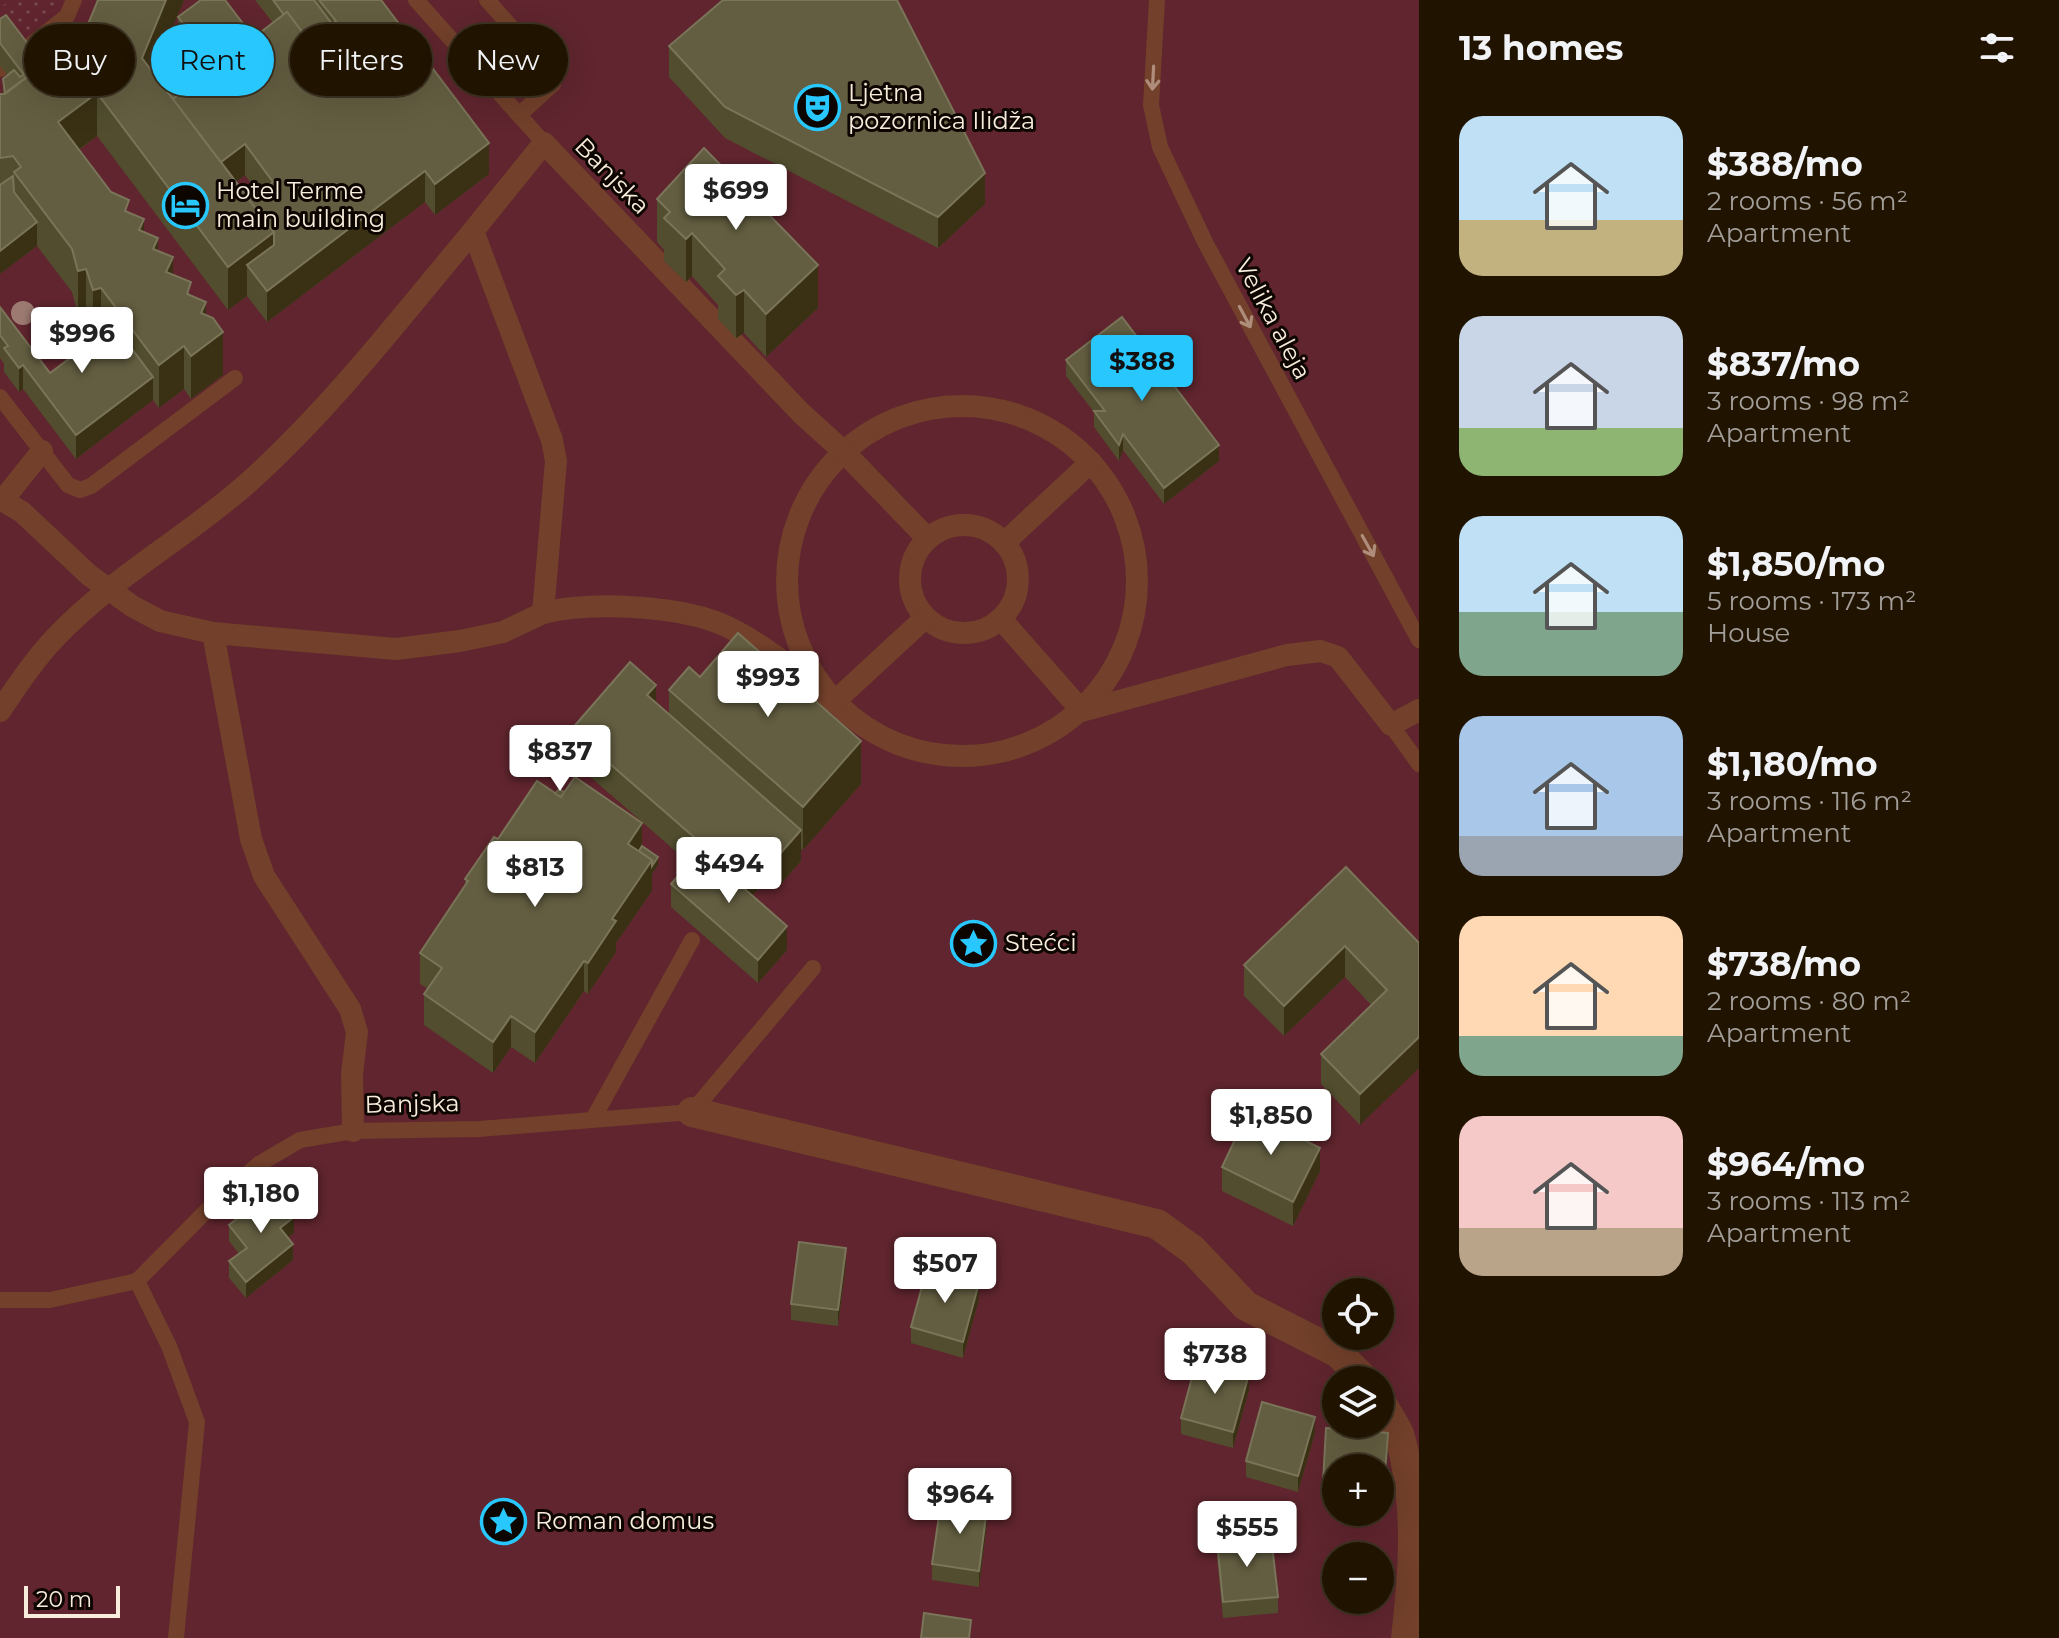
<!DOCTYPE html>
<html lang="en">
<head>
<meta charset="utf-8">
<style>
  :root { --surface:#201300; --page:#2d200f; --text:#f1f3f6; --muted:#a29e99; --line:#3d3222; --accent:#28c8ff }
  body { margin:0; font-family:Montserrat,sans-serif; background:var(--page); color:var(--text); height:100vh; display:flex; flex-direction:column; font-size:30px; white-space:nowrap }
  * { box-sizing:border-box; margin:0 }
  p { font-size:26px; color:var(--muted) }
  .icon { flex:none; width:44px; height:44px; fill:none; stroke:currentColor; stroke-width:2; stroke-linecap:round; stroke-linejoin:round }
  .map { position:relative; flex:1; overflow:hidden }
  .panel { display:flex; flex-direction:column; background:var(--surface); width:640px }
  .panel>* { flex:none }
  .hud { position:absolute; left:24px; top:24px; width:760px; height:72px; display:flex; gap:16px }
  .fabs { position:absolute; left:1322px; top:1278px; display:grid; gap:16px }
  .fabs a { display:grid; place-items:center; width:72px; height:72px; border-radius:50%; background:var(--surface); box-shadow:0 8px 32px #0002,0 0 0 2px var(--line); font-size:40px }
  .scale { position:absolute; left:24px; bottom:20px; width:96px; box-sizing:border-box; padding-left:8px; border:4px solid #f8ecdc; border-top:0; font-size:22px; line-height:28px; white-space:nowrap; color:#f8ecdc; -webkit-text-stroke:6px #0d0600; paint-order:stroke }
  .price { position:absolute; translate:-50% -68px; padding:0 18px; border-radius:8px; background:#fff; color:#222; font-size:26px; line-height:52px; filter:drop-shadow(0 2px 4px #0008) }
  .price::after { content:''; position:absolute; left:50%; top:48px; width:24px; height:18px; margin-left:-12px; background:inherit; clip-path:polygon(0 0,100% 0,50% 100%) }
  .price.active { background:var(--accent); color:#111 }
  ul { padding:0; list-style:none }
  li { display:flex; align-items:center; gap:24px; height:200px; padding:0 40px }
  li span { display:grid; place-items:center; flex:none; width:224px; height:160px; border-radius:24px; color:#555 }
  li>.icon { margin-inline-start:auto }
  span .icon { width:96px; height:96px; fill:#fffc; stroke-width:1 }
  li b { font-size:34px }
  h2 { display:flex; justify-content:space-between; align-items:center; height:96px; padding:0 40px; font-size:34px }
  .pill { padding:0 28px; border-radius:36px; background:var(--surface); box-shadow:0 8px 32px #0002,0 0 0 2px var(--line); font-size:28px; line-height:72px }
  .pill.active { background:var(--accent); color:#111 }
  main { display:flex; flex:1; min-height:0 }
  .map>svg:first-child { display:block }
</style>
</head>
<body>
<main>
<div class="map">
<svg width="1419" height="1638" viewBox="0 0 1419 1638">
  <defs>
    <pattern id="garden-dots" width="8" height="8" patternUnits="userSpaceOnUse" patternTransform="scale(2)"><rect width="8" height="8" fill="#60252e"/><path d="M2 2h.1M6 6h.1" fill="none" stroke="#78454c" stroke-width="1.8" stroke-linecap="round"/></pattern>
  </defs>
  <rect width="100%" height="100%" fill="#2a1900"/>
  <!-- park -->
  <path fill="#60252e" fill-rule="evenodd" d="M0,0h1419v1638h-1419zM1336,1292h44v44h-44zM1336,1380h44v44h-44zM1336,1468h44v44h-44zM1336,1556h44v44h-44z"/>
  <!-- garden -->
  <path fill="url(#garden-dots)" d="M10,0h49l-4,9 -45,35 -10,-1v-35z"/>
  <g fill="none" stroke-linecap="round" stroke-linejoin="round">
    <!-- service -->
    <g stroke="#72402b" stroke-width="16">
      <path d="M416,0l128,143"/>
      <path d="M487,0l68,76 -2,8 -33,30"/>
      <path d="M1157,0l-6,105 9,42 45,95 214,398"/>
      <path d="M18,55l49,-39 7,-16"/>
      <path d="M0,69l1,-1"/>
      <path d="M0,397l68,88 12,5 11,-4 144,-108"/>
      <path d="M1391,725l28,39"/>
      <path d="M593,1119l99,-179"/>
      <path d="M137,1281l32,65 28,76 -21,216"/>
      <path d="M0,1300h50l87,-19 83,-84 39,-33 41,-24 53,-9 126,-2 213,-17 121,-144"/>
    </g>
    <!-- pedestrian -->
    <g stroke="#72402b" stroke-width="22">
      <circle cx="962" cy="581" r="175"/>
      <path d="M0,499l22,13 67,63 43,31 28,15 53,12 183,16 64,-8 43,-9 40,-19 13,-152 -4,-21 -79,-209 71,-88 257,270 42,38 84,87"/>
      <path d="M3,500l39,-49"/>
      <circle cx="964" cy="579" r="54"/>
      <path d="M1004,543l87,-81"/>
      <path d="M543,613c49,-12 141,-8 187,15 38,19 71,48 104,74l91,-84"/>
      <path d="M1001,619l81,92 205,-56 34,-4 17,6 53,68 28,-15"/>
      <path d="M213,633l38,206 13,37 86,133 7,23 -5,42 1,57"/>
      <path d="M0,711c17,-25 34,-51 55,-73 57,-61 133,-101 195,-157 83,-75 151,-164 223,-250"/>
    </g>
    <!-- minor -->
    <g stroke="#72402b" stroke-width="30">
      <path d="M692,1112l465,112 36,26 53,56 92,47 27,27"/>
      <path d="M1380,1401c6,11 14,22 19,33 20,67 15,135 7,204"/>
    </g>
  </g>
  <!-- trees -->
  <circle fill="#9c7a71" cx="23" cy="313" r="12"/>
  <!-- wall -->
  <g fill="#514d2e" fill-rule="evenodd">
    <path d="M184,0l-29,70 32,-25 -9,-12v-16l76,21 19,-15 -18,-23h126l108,174 -54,41 -10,-13 -158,120 -20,-26 -19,14 -131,-174 -18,14 32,42 18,21 29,38 15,23 18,21 15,20 17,60 -32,24 -7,-10 -25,19 -6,-8 -77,59 -53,-70 -4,3 -15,-20v-8l-4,-6v-51l50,66 52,-39 -1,-3 -8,2 -7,-21 -8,2 -6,-22 -35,-46 -37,28v-180h3v-15l4,-4 -7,-9v-47l39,41v-9l26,-3zM245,175l13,18 -9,7 -13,-18z"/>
    <path d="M669,46l316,158 -47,44 -213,-110 -56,-61z"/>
    <path d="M657,199l161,109 -52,49 -22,-24 -8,5 -18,-19v-14l-26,-29 -6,6 -22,-21v-11l-7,-8z"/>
    <path d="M1066,360l153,101 -55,43 -41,-54 -4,11 -25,-34v-15l-28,-36z"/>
    <path d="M700,677l161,107 -58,66 -2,-1v12l-22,25 -10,-10 -17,20 35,54 -29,33 -87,-76v-23l18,-21 -118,-103v-30l85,-27 13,11v-24z"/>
    <path d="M555,794l87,52 16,19 -6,9v17l-36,52v9l-28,42 -4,-3 -49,72 -24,-16 -18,26 -69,-48v-31l4,-5 -8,-5v-31l45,-67v-7l33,-40z"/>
    <path d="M1346,867l73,76 -59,182 -39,-41v-30l50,-49 -26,-28 -61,59 -40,-40v-31z"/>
    <path d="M1222,1167l98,4 -27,55 -71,-35z"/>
    <path d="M229,1225l65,8 -7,5 6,22 -47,38 -17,-20v-17l10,-7 -10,-13z"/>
    <path d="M846,1264l-8,62 -47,-6v-16z"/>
    <path d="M979,1299l-16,59 -52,-15v-16z"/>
    <path d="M1249,1390l-16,58 -52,-14v-16z"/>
    <path d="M1326,1428l62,5 -4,70h-4v-35h-44v32l-13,-1z"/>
    <path d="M1315,1433l-17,59 -52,-15v-16z"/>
    <path d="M987,1524l-8,63 -47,-7v-16z"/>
    <path d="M1217,1541l61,56v16l-55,5 -6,-61z"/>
  </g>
  <!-- shaded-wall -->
  <g fill="#3a3114">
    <path d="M166,0h18l-34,82 -8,-24z"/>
    <path d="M97,93v43l-39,29v-43z"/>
    <path d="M489,143v31l-54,41v-31z"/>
    <path d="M245,144v31l-30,23v-31z"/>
    <path d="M425,171v31l-158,120v-31z"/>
    <path d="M985,173v31l-47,44v-31z"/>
    <path d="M144,219v43l-5,-32z"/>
    <path d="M37,222v24l-37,28v-23z"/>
    <path d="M274,232v44l-27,-11v31l-19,14v-43z"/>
    <path d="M692,233v43l-6,6v-43z"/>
    <path d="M158,238v43l-5,-32z"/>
    <path d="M173,257v43l-7,-28z"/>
    <path d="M818,265v43l-52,49v-43z"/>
    <path d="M86,269v43l-8,2v-43z"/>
    <path d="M101,288v43l-8,2v-43z"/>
    <path d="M744,290v43l-8,5v-43z"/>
    <path d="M206,302v43l17,-13v43l-32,24v-43l10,-43z"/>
    <path d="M184,346v43l-25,19v-43z"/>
    <path d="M23,365v24l-4,3v-24z"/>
    <path d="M153,377v23l-77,59v-24z"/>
    <path d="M1123,434v16l-4,11v-16z"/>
    <path d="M1219,445v16l-55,43v-16z"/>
    <path d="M656,685v31l-9,-21z"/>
    <path d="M861,741v43l-58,66v-43z"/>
    <path d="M642,823v31l-14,-10z"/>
    <path d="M801,830v31l-22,25v-31z"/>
    <path d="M769,846v30l-28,33v-31z"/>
    <path d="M658,857v8l-6,9v17l-36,52v9l-28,42v-31l24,-44 40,-59z"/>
    <path d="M787,926v24l-29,33v-23z"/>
    <path d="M1345,946v31l-61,59v-30z"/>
    <path d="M584,961v30l-49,72v-31z"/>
    <path d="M511,1016v31l-18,26v-31z"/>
    <path d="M1419,1037v31l-59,57v-31z"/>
    <path d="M1320,1148v23l-27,55v-24z"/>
    <path d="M294,1217v16l-14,11v-16z"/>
    <path d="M293,1244v16l-47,38v-16z"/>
    <path d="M846,1248v16l-8,62v-16z"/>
    <path d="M979,1283v16l-16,59v-16z"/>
    <path d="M1249,1374v16l-16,58v-16z"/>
    <path d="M1315,1417v16l-17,59v-16z"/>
    <path d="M1388,1433v16l-4,54v-16z"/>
    <path d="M987,1508v16l-8,63v-16z"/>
  </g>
  <!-- building -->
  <g fill="#635e41" stroke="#7a7459" stroke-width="2">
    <path d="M98,0h68l-24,58 132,174 -46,35 -131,-174 -39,29 53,70 18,8 -4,11 19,8 -5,11 19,8 -5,11 20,8 -7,15 25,10 -4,12 19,8 -5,11 12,5 10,14 -32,24 -7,-10 -25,19 -58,-77 -8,2 -7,-21 -8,2 -6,-22 -58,-77 7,-5 -8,-11 -13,2v-64h5l79,-60z"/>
    <path d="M201,0h24l29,38 -81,61 -21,-27 43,-33 -17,-22z"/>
    <path d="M273,0h41l18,24 -23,17 -22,-29 -3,3z"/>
    <path d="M319,0h62l108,143 -54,41 -10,-13 -158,120 -20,-26 27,-20v-13l-25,-32 24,-18 -28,-38 -24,18 -48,-63 114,-87 22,29 27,-20z"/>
    <path d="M723,0h174l88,173 -47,44 -213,-110 -56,-61z"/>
    <path d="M6,15l35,46 4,-2 -6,-8 12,-9 14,6 -60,45 -2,-14 11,-9 6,7 4,-2 -24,-32v-24z"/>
    <path d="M704,148l114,117 -52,49 -22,-24 -8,5 -18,-19 7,-7 -33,-36 -6,6 -22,-21 6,-6 -13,-13z"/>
    <path d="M13,176l1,16 23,30 -37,29v-66z"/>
    <path d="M0,307l50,66 64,-48 39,52 -77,58 -53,-70 -4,3 -15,-20 4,-2 -8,-11z"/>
    <path d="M1122,317l97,128 -55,43 -41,-54 -4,11 -25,-34h11l-39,-51z"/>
    <path d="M738,633l123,108 -58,66 -134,-117 20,-23 11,10z"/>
    <path d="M630,662l26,23 -9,10 154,135 -22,25 -10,-9 -28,32 -170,-148z"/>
    <path d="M575,777l67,46 -14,21 24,16 -40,59 4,2 -28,42 -4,-2 -49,71 -24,-16 -18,26 -69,-48 18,-26 -22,-15 48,-72 -3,-2 29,-42 4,2 39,-58 24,16z"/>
    <path d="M559,789l5,3 -3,5 -6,-3z"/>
    <path d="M642,846l16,11 -6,9v-6l-13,-9z"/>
    <path d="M700,850l87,76 -29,34 -87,-76z"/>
    <path d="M1346,867l73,76v94l-59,57 -39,-40 66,-64 -42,-44 -61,60 -40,-41z"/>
    <path d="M1248,1112l72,36 -27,54 -71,-35z"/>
    <path d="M273,1190l21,27 -14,11 13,16 -47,38 -17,-21 18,-13 -18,-23z"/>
    <path d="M799,1242l47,6 -8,62 -47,-6z"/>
    <path d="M927,1268l52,15 -16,59 -52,-15z"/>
    <path d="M1197,1359l52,15 -16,58 -52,-14z"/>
    <path d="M1262,1402l53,15 -17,59 -52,-15z"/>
    <path d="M1326,1428l62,5 -4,54h-4v-19h-44v16l-13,-1z"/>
    <path d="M941,1502l46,6 -8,63 -47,-7z"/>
    <path d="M1271,1536l7,61 -55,5 -6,-61z"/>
    <path d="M924,1613l47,7 -2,18h-48z"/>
  </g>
  <!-- one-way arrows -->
  <defs><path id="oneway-shaft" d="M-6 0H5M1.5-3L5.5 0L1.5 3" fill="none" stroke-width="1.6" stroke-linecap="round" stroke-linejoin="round" transform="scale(2)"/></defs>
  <g stroke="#ae8d7b">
    <use href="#oneway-shaft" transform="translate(1153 78) rotate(93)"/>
    <use href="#oneway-shaft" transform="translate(1245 317) rotate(62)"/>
    <use href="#oneway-shaft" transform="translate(1368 546) rotate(61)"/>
  </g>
  <!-- icons -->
  <defs>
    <symbol id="theatre-ring" viewBox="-11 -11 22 22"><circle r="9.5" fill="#0d0600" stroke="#28c8ff" stroke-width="1.5"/><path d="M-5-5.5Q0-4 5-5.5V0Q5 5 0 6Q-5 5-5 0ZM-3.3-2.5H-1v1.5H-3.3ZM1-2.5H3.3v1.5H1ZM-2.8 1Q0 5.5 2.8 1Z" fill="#28c8ff"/></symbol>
    <symbol id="hotel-ring" viewBox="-11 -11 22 22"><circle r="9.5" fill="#0d0600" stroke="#28c8ff" stroke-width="1.5"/><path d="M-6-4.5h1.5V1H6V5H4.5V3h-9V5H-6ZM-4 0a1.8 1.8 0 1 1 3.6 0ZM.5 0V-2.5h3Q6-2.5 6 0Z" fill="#28c8ff"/></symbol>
    <symbol id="sight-ring" viewBox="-11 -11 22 22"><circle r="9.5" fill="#0d0600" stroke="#28c8ff" stroke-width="1.5"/><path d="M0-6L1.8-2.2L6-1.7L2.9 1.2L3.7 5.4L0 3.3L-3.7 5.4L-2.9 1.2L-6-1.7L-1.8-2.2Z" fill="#28c8ff"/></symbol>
  </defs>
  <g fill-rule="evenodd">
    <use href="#theatre-ring" x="792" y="82" width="51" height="51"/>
    <use href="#hotel-ring" x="160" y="180" width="51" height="51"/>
    <use href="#sight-ring" x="948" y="918" width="51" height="51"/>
    <use href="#sight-ring" x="478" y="1496" width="51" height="51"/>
  </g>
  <g text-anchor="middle" stroke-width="6" stroke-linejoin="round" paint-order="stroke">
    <!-- poi labels -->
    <g font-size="24" fill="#f8ecdc" stroke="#0d0600" text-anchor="start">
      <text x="848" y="101">Ljetna<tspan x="848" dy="28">pozornica Ilidža</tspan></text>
      <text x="216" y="199">Hotel Terme<tspan x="216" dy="28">main building</tspan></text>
      <text x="1005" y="951">Stećci</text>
      <text x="535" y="1529">Roman domus</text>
    </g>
    <!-- street labels -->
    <g font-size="24" fill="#f8ecdc" stroke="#0d0600">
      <text transform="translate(612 176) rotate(46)" y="8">Banjska</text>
      <text transform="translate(1273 319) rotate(62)" y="8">Velika aleja</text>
      <text transform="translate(412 1104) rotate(-1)" y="8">Banjska</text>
    </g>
  </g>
</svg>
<div class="fabs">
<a><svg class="icon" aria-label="locate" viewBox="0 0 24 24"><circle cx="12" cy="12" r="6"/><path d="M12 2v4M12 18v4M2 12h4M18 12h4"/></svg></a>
<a><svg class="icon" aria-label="layers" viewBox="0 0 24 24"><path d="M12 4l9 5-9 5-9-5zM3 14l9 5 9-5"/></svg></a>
<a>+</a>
<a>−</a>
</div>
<div class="scale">20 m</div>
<b class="price" style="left:736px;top:232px">$699</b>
<b class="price" style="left:82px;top:375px">$996</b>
<b class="price active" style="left:1142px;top:403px">$388</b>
<b class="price" style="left:768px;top:719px">$993</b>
<b class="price" style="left:560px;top:793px">$837</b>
<b class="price" style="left:729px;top:905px">$494</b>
<b class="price" style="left:535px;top:909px">$813</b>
<b class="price" style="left:1271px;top:1157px">$1,850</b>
<b class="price" style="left:261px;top:1235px">$1,180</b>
<b class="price" style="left:945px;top:1305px">$507</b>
<b class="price" style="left:1215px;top:1396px">$738</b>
<b class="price" style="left:960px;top:1536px">$964</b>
<b class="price" style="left:1247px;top:1569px">$555</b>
<div class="hud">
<a class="pill">Buy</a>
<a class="pill active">Rent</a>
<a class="pill">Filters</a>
<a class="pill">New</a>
</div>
</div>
<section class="panel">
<h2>13 homes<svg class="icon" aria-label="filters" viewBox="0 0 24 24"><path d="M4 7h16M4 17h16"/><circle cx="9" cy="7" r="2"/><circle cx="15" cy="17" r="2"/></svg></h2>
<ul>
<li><span style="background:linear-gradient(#bfe0f5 65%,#c2b280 0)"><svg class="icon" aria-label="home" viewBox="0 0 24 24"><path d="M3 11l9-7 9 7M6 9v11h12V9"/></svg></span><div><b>$388/mo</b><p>2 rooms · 56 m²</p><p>Apartment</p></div></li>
<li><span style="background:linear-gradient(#c9d6e8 70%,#8fb573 0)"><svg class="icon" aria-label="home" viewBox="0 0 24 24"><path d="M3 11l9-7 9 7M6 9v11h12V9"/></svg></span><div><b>$837/mo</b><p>3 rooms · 98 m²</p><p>Apartment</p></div></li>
<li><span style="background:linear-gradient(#bfe0f5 60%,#7fa58c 0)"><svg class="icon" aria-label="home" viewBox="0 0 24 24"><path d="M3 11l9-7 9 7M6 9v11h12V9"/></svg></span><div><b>$1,850/mo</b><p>5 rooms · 173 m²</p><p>House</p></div></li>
<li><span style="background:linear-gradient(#a9c7e8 75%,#9aa5b1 0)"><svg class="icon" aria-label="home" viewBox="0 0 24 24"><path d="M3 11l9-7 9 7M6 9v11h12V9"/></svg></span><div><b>$1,180/mo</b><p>3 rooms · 116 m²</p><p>Apartment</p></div></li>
<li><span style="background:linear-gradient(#ffd9b3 75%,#7fa58c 0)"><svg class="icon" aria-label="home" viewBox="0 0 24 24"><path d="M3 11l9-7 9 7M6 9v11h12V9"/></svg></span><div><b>$738/mo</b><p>2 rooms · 80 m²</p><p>Apartment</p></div></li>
<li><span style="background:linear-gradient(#f6c9c9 70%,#b9a48a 0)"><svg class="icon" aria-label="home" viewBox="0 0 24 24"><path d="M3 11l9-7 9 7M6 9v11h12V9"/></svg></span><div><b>$964/mo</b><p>3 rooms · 113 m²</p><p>Apartment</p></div></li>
</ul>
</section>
</main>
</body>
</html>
